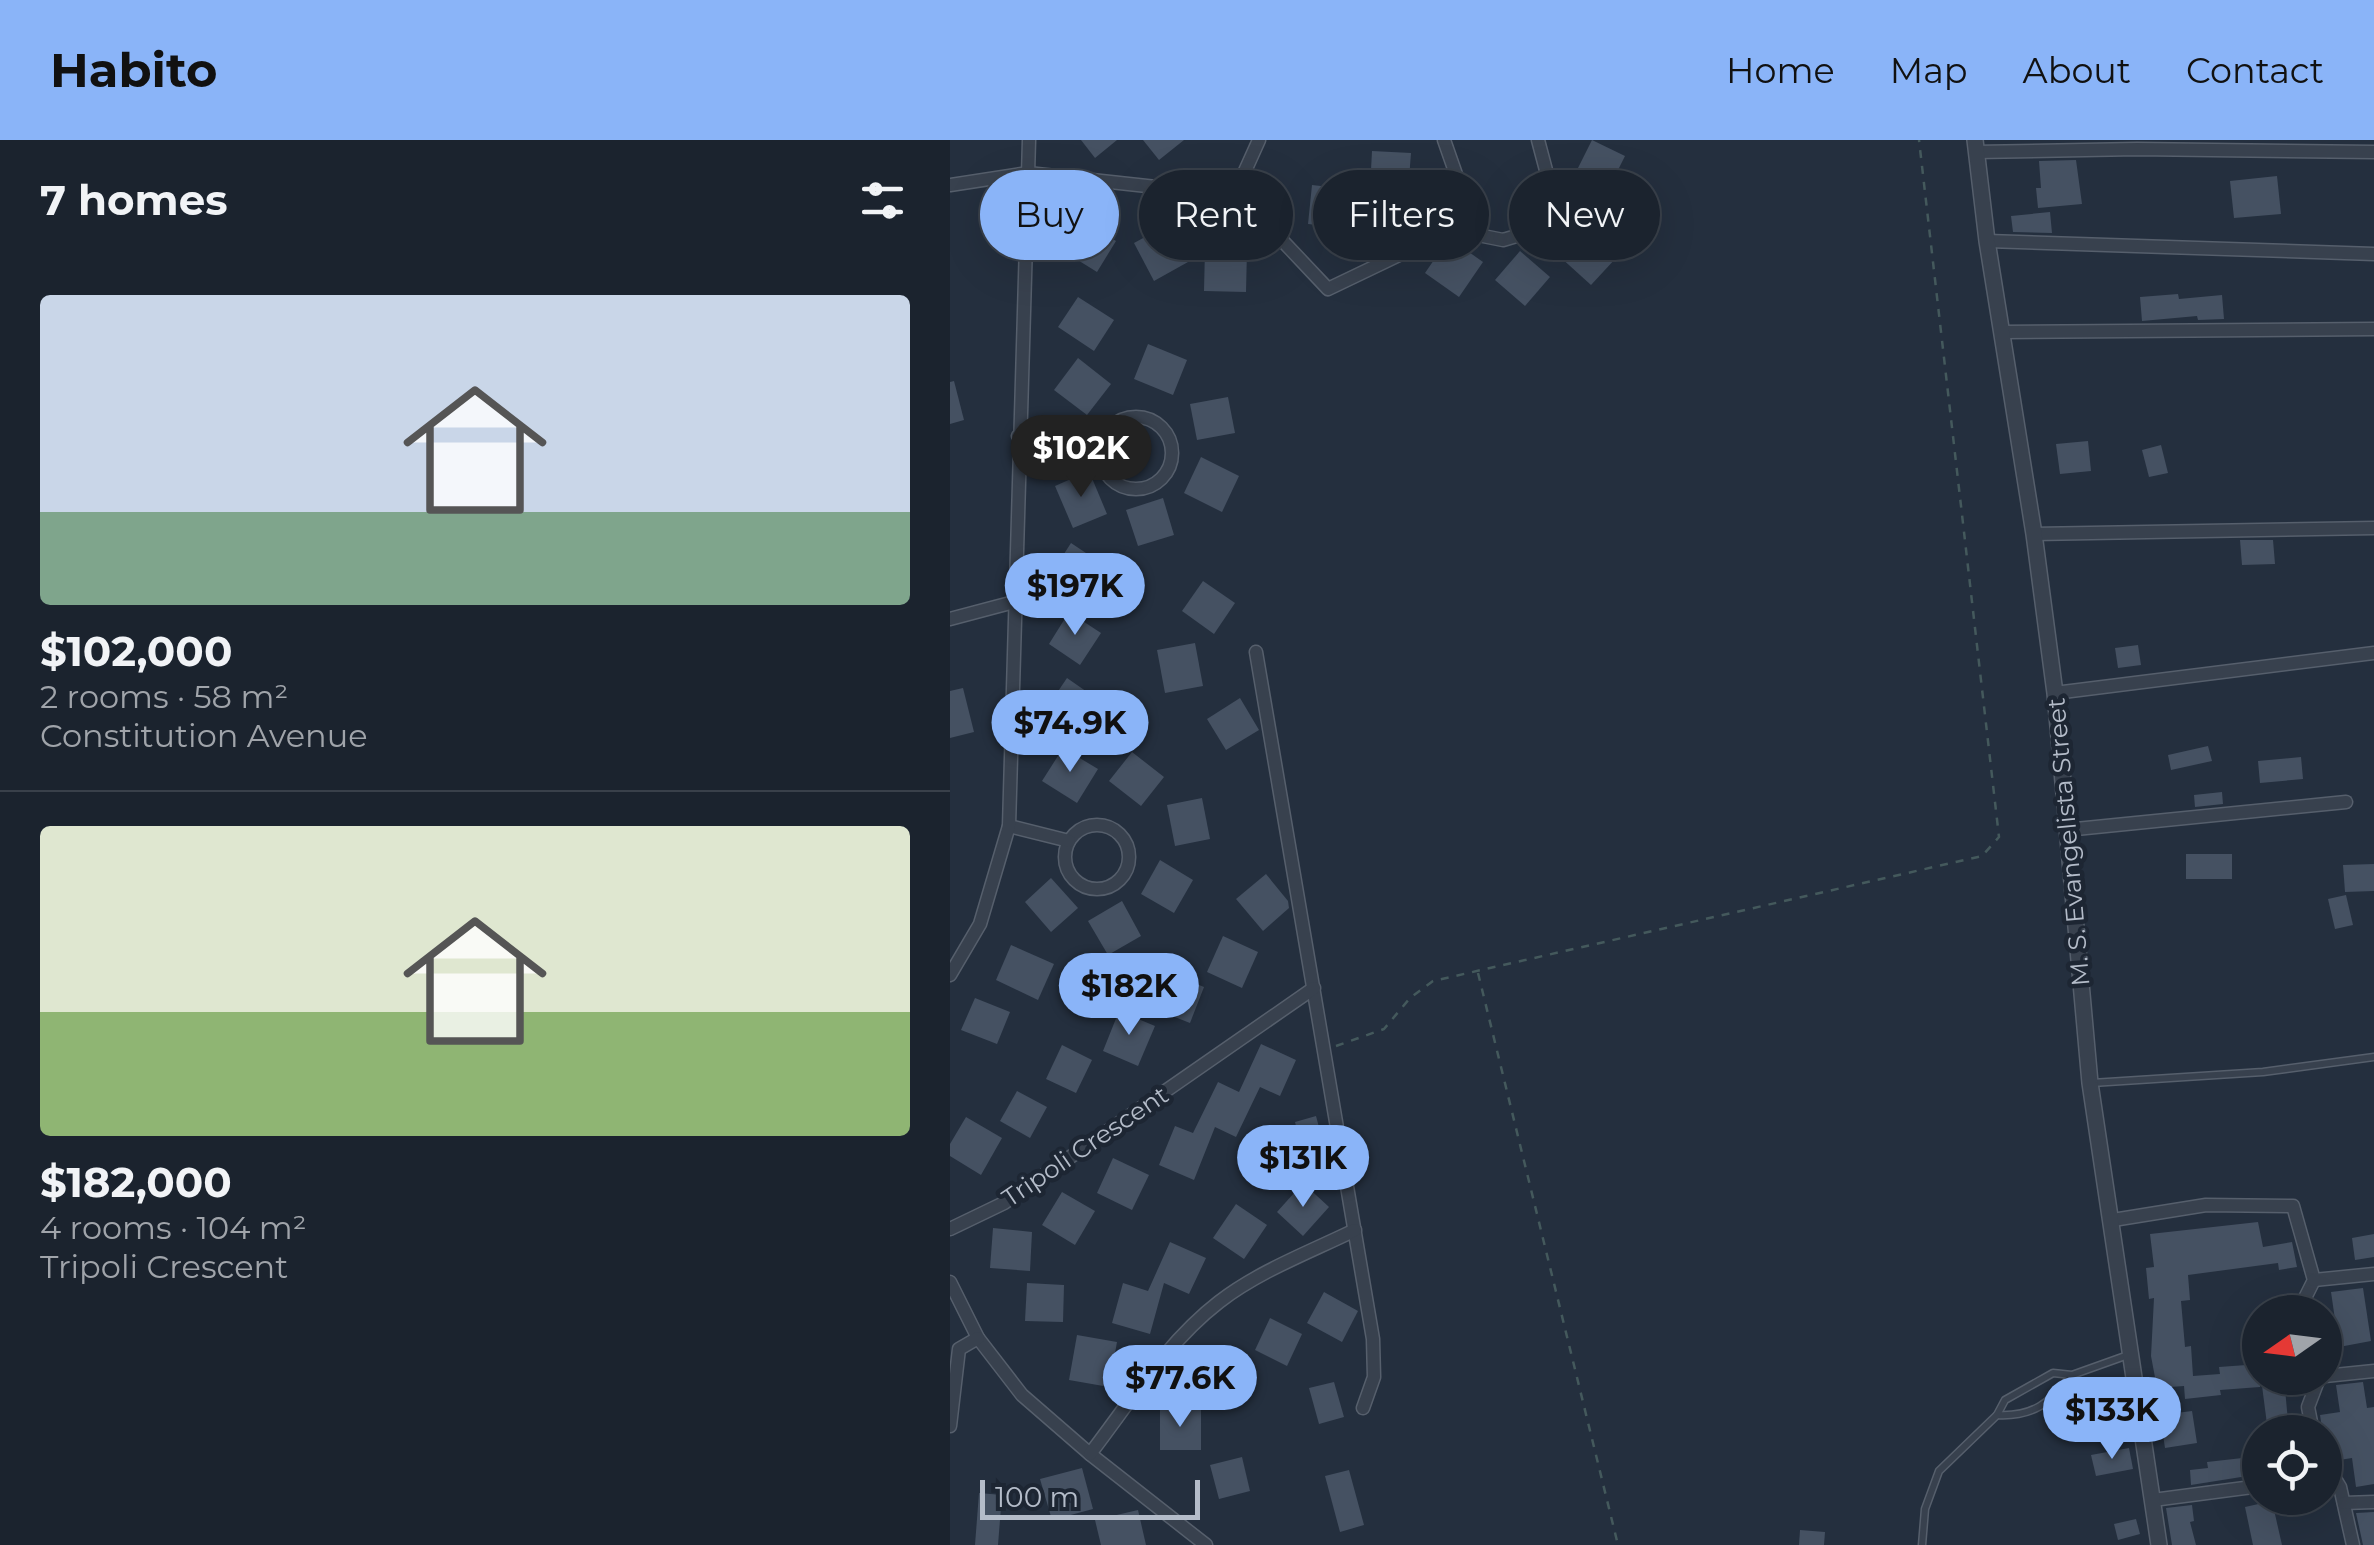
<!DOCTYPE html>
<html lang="en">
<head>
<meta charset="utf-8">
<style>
  :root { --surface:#1b232e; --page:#282f3a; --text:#f1f3f6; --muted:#a0a4aa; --line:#39404a; --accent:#8ab4f8 }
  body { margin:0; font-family:Montserrat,sans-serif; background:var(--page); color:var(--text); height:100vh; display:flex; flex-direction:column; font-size:38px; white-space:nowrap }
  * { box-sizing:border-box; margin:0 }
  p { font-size:32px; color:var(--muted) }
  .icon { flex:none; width:55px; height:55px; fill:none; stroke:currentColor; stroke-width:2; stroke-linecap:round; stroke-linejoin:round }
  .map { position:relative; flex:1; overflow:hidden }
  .sheet { display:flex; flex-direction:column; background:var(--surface); width:950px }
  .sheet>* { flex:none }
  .banner { position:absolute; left:30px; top:30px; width:950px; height:90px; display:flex; gap:20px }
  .needle { width:65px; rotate:256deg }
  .fabs { position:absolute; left:1292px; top:1155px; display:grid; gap:20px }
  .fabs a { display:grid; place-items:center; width:100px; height:100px; border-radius:50%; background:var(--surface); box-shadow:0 10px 40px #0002,0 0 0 2px var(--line); font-size:50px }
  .scale { position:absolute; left:30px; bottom:25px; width:220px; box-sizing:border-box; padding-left:10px; border:5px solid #b4bcc9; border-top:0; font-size:28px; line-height:35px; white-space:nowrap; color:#b4bcc9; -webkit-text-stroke:8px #1d2633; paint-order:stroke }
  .price { position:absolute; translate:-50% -85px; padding:0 22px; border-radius:35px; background:var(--accent); color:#111; font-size:32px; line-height:65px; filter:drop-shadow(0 2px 5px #0008) }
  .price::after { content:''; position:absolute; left:50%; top:60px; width:30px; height:22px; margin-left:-15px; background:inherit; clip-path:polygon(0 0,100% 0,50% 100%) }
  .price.selected { background:#222; color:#fff }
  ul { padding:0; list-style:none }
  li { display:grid; align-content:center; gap:20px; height:530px; padding:0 40px }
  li+li { border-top:2px solid var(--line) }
  li span { display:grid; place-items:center; height:310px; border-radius:10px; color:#555 }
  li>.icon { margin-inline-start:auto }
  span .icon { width:180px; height:180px; fill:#fffc; stroke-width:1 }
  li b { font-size:42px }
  h2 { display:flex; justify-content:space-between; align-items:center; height:120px; padding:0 40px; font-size:42px }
  .chip { padding:0 35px; border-radius:45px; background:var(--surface); box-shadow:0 10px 40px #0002,0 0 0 2px var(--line); font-size:35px; line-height:90px }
  .chip.selected { background:var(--accent); color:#111 }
  header { display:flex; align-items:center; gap:60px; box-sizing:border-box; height:140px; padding:0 50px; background:var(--accent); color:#111 }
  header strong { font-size:48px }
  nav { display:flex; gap:55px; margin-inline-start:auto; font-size:35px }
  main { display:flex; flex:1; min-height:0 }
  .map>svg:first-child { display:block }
</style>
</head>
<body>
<header>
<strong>Habito</strong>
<nav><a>Home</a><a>Map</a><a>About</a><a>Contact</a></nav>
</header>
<main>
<section class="sheet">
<h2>7 homes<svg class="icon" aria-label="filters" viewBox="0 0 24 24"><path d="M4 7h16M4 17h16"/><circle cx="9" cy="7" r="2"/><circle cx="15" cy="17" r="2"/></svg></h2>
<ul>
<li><span style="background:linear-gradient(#c9d6e8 70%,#7fa58c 0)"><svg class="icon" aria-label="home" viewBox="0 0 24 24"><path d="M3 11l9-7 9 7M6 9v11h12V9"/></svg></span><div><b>$102,000</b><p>2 rooms · 58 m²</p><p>Constitution Avenue</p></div></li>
<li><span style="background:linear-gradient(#dfe7d0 60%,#8fb573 0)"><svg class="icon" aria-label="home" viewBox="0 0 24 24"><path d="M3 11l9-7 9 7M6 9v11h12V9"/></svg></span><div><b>$182,000</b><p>4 rooms · 104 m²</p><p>Tripoli Crescent</p></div></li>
</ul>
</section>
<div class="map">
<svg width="1424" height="1405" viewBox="0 0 1424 1405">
  <rect width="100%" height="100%" fill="#242f3e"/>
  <!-- building -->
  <g fill="#455162">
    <path d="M131,0h36l-22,18z"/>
    <path d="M193,0h41l-25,20z"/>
    <path d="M642,0l33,16 -17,34 -33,-16z"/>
    <path d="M422,11l39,2 -3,39 -38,-3z"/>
    <path d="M1126,20l6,44 -44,4 -2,-20h5l-2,-27z"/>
    <path d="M1327,36l4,38 -47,4 -4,-37z"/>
    <path d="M362,45l44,5 -4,39 -44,-5z"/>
    <path d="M1100,72l2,21 -39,-1 -2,-16z"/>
    <path d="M129,79l37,22 -19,31 -37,-23z"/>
    <path d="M217,85l21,37 -34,19 -20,-38z"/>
    <path d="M635,88l31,30 -25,27 -32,-29z"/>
    <path d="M502,100l31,22 -24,35 -34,-24 20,-29z"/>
    <path d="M255,109l42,1 -1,42 -42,-1z"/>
    <path d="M570,111l30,26 -25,29 -30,-26z"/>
    <path d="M1228,154l1,5 43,-4 2,24 -26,1 -1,-4 -55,5 -2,-24z"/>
    <path d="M128,157l36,23 -20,31 -36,-24z"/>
    <path d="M198,204l39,16 -14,35 -39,-16z"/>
    <path d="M128,218l33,26 -24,31 -33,-25z"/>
    <path d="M4,241l10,39 -14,4v-42z"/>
    <path d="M278,257l7,36 -38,7 -7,-36z"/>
    <path d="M1138,301l3,30 -31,3 -4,-30z"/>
    <path d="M1211,305l7,28 -19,4 -7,-27z"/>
    <path d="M251,317l38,19 -17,36 -38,-19z"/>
    <path d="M139,331l18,43 -34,14 -18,-42z"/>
    <path d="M213,358l11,37 -36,11 -12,-36z"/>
    <path d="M1290,400h33l2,24 -33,1z"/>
    <path d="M121,403l33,22 -20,31 -33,-22z"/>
    <path d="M253,441l32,22 -21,31 -32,-23z"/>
    <path d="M119,472l32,21 -21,32 -31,-21z"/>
    <path d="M245,503l8,43 -38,7 -8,-43z"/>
    <path d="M1188,505l3,20 -23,3 -3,-20z"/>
    <path d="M117,538l36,25 -23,34 -36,-25z"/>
    <path d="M13,548l11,44 -24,6v-47z"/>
    <path d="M290,558l19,32 -33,20 -19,-31z"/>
    <path d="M1258,606l4,15 -41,9 -3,-15z"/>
    <path d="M113,608l35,21 -21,34 -35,-22z"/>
    <path d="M182,612l32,25 -23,29 -32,-25z"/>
    <path d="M1351,617l2,22 -43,4 -2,-22z"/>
    <path d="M1272,652l1,12 -28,3 -1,-12z"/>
    <path d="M252,658l8,41 -35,7 -8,-41z"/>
    <rect x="1236" y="714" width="46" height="25"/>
    <path d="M210,720l33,20 -19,33 -33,-19z"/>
    <path d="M1424,724v27l-29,1 -2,-27z"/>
    <path d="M316,734l22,27 1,7 -26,23 -27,-32z"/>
    <path d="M101,738l27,30 -27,24 -26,-30z"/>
    <path d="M1396,755l7,30 -18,4 -7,-30z"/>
    <path d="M172,761l19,35 -33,19 -20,-34z"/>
    <path d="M273,796l35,16 -16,36 -35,-16z"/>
    <path d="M61,805l43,19 -16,36 -42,-20z"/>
    <path d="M217,832l37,15 -14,36 -38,-15z"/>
    <path d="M25,858l35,14 -13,32 -36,-14z"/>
    <path d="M169,871l36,15 -17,40 -35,-15z"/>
    <path d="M311,904l35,16 -16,36 -20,-9 -24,50 -21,-10 -21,53 -35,-15 16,-39 18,7 25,-51 21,10z"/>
    <path d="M112,905l30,15 -16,33 -30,-14z"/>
    <path d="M67,951l30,16 -17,31 -30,-17z"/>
    <path d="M366,976l15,56 -22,6 -14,-56z"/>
    <path d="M16,977l36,21 -21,37 -31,-19v-12z"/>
    <path d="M163,1018l36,17 -17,35 -35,-17z"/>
    <path d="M353,1043l26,24 -26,29 -26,-24z"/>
    <path d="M112,1052l33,19 -20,34 -33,-20z"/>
    <path d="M286,1064l31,21 -23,34 -31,-21z"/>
    <path d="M1308,1082l5,25 29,-5 5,25 -18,3 -1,-7 -90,12 2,25 -9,1 4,46 6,-1 2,30 27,-2 -1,-7 41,-3v23l-40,3 1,5 -36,4 -1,-13 -27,2 -6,-32 3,-58 -5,1 -3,-31 8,-1 -4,-33z"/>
    <path d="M43,1088l39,4 -2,39 -40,-3z"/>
    <path d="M1424,1094v23l-19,3 -3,-22z"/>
    <path d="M220,1102l36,16 -17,36 -25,-11 -14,51 -38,-11 11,-40 25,8z"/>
    <path d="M77,1143l37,2 -1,37 -38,-1z"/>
    <path d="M1413,1148l8,53 -32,6 -8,-55z"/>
    <path d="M374,1152l34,19 -16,31 -35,-19z"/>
    <path d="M320,1178l32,16 -15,32 -32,-16z"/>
    <path d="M127,1195l40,7 -8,45 -40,-7z"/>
    <path d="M263,1213l37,17 -17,37 -37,-17z"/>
    <path d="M1311,1238h23l5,54h-21z"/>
    <path d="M384,1242l10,35 -25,7 -10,-36z"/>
    <path d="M1413,1242l4,26 7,-1v77l-18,3 -4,-29 -25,4 -7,-47 20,-3 -4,-27z"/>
    <path d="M210,1269l41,1v40h-41z"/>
    <path d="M1242,1271l5,32 -32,5 -5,-33z"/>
    <path d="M1179,1308l4,21 -37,7 -5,-21z"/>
    <path d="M1310,1316v18l-69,11 -1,-15 18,-2 -1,-6z"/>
    <path d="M292,1317l8,34 -31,8 -9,-34z"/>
    <path d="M132,1328l11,41 -41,11 -12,-41z"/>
    <path d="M399,1330l15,55 -24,7 -15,-56z"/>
    <path d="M29,1353l23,2 -4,50h-23z"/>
    <path d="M1322,1361l10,44h-29l-8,-38z"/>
    <path d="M1242,1365l2,16 -4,1 6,23h-24l-6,-37z"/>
    <path d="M188,1370l8,35h-45l-6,-25z"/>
    <path d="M1424,1372v33h-11l-7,-32z"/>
    <path d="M1186,1379l4,15 -22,6 -4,-16z"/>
    <path d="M850,1390l25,2 -1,13h-25z"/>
  </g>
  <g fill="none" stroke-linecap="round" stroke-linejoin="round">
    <defs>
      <g id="service">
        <path d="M1142,943l171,-11 111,-15"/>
        <path d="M1047,1275c35,2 54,-12 74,-39"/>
        <path d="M972,1405l3,-36 14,-38 58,-56 8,-15 48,-27 19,2 56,-20"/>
      </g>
      <g id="minor">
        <path d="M494,0l28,80 11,16 20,4 57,-17 -22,-83"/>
        <path d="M1026,12l161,-3 237,3"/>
        <path d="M0,45l78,-12 128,14 75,15 47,34 50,53 144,-69"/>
        <path d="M281,62l28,-62"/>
        <path d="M1037,101l387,13"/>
        <path d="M1052,192l372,-3"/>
        <circle cx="186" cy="313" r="36"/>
        <path d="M68,296l82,12"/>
        <path d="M1084,394l340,-6"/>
        <path d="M0,479l64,-17"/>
        <path d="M306,512l117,687 1,38 -11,31"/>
        <path d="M1105,553l319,-40"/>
        <circle cx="147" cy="717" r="32"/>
        <path d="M59,686l60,15"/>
        <path d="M1116,690l280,-28"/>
        <path d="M0,835l30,-51 29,-98 20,-686"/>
        <path d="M1163,1080l93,-15 87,1 21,74 -12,24 1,8"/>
        <path d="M0,1089l54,-26 310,-215"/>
        <path d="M1364,1140l60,-6"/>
        <path d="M0,1142l28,56 44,57 68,59 116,91"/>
        <path d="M1375,1236l49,-5"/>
        <path d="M0,1286l9,-77 19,-11"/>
        <path d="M1363,1292l-5,-25 11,-29"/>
        <path d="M140,1314c40,-52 77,-112 129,-152 40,-31 91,-50 136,-72"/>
        <path d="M1375,1336l9,1 6,10 13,58"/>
        <path d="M1203,1360l107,-14"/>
        <path d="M1394,1363l30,-1"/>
      </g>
      <path id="tertiary" d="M1025,0l12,101 47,293 21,159 35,390 69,462"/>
    </defs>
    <!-- service casing -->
    <use href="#service" stroke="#565f6c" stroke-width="9"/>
    <!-- minor casing -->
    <use href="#minor" stroke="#565f6c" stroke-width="15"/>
    <!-- tertiary casing -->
    <use href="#tertiary" stroke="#565f6c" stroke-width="18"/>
    <!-- path -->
    <g stroke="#44595c" stroke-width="2.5" stroke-dasharray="8 8" stroke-linecap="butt">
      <path d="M528,833l140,572"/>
      <path d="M386,906l48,-17 26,-31 23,-17 549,-125 17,-19 -80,-697"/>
    </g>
    <!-- service -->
    <use href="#service" stroke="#38414e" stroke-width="6"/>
    <!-- minor -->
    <use href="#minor" stroke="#38414e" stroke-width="12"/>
    <!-- tertiary -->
    <use href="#tertiary" stroke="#38414e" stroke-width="15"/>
  </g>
  <g text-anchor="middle" stroke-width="9" stroke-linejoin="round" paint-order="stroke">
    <!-- street labels -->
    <g font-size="25" fill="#b4bcc9" stroke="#1d2633">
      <text transform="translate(1118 702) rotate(-95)" y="9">M. S. Evangelista Street</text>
      <text transform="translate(135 1006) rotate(-34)" y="9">Tripoli Crescent</text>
    </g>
  </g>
</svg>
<div class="fabs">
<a><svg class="needle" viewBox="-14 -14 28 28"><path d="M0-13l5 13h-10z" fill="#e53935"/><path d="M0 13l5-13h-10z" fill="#a0a4aa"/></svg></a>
<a><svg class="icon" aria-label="locate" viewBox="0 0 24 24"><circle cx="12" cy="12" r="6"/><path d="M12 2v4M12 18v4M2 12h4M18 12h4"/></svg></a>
</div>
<div class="scale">100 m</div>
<b class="price selected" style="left:131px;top:360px">$102K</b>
<b class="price" style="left:125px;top:498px">$197K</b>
<b class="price" style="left:120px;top:635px">$74.9K</b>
<b class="price" style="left:179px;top:898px">$182K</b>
<b class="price" style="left:353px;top:1070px">$131K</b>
<b class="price" style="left:230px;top:1290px">$77.6K</b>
<b class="price" style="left:1162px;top:1322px">$133K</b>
<div class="banner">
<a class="chip selected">Buy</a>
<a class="chip">Rent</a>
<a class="chip">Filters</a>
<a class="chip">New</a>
</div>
</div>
</main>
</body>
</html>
